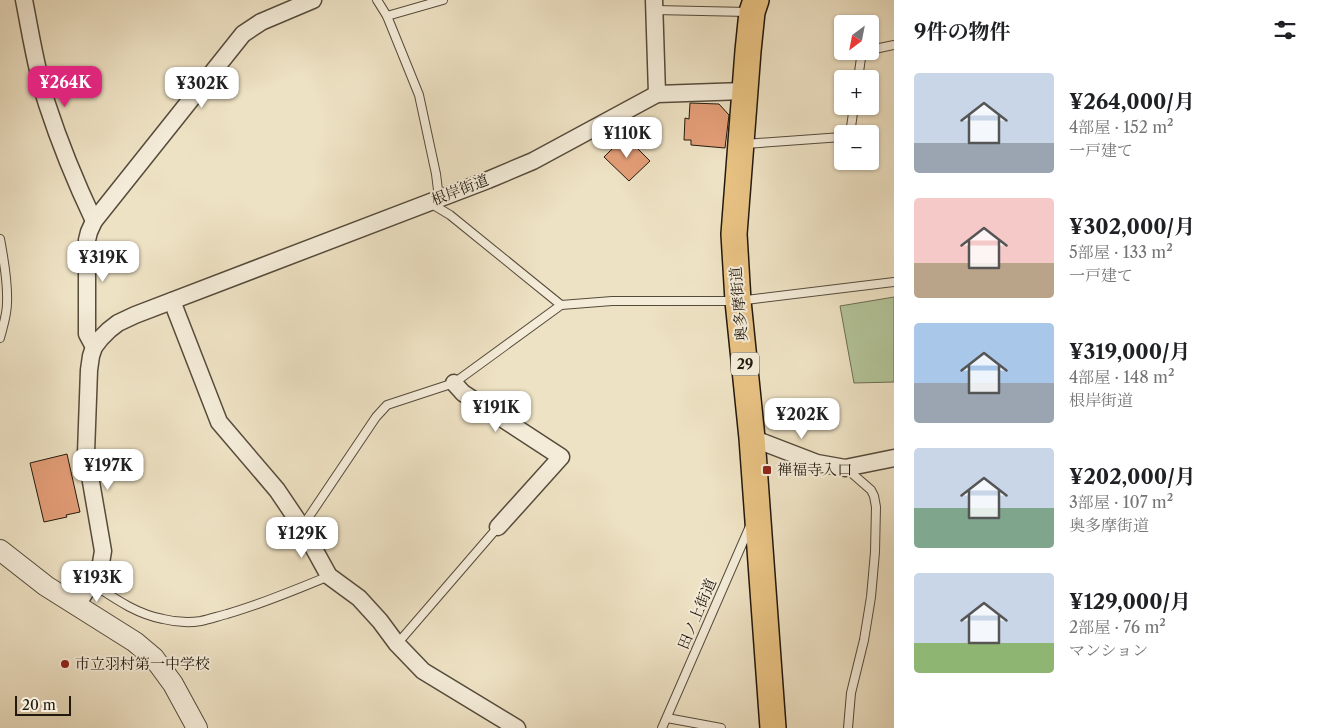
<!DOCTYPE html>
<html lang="ja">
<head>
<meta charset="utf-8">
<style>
  :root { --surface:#fff; --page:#f6f6f6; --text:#202124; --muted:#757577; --accent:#db2777 }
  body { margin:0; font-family:"Libre Caslon Text","Noto Serif JP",serif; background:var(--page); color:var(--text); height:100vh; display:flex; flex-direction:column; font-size:19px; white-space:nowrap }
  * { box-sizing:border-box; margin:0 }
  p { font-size:16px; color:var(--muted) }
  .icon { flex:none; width:28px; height:28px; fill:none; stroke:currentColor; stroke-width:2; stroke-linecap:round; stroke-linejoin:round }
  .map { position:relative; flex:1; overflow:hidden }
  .panel { display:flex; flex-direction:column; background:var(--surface); width:425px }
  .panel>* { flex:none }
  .needle { width:32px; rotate:212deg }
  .tools { position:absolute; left:834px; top:15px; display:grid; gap:10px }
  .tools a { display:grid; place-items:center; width:45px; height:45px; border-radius:5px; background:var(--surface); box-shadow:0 1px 4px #0004; font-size:25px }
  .scale { position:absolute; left:15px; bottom:12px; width:56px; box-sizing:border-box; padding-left:5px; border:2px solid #22190d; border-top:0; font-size:14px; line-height:18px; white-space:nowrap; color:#22190d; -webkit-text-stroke:4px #f4ecd9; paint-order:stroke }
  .price { position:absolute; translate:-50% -42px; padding:0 11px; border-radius:10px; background:#fff; color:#222; font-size:16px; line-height:32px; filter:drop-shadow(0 1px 2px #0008) }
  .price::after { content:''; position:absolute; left:50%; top:30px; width:15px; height:11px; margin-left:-8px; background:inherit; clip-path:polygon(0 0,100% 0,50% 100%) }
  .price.current { background:var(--accent); color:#fff }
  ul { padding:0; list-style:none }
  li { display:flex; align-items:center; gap:15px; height:125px; padding:0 20px }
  li span { display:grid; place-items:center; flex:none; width:140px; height:100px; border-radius:5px; color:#555 }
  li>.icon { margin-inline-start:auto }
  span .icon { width:60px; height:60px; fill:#fffc; stroke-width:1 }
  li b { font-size:21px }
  h2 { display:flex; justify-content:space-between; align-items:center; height:60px; padding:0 20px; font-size:21px }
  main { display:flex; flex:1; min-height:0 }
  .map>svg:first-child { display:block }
</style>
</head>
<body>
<main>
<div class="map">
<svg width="894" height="728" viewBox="0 0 894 728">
  <rect width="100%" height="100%" fill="#eee2c4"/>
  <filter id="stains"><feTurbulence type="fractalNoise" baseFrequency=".004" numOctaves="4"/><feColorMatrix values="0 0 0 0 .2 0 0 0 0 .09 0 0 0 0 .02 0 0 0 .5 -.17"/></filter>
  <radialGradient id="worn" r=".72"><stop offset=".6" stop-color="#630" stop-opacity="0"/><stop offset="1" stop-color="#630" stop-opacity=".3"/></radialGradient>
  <!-- green -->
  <path fill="#b3c499" stroke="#6a6e53" d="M894,297v85l-40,1 -14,-77z"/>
  <!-- building -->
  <g fill="#e49e78" stroke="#22190d">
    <path d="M690,103l29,1 10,11 -4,33 -34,-3v-5h-7l1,-22 4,1z"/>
    <path d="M625,136l25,25 -21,20 -25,-24z"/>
    <path d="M67,454l13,58 -14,3 1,2 -23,5 -14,-59z"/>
  </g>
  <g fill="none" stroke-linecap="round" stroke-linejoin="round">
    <defs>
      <g id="service">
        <path d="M377,0l10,16 32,79 17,79 3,24"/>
        <path d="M655,10l93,2"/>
        <path d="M387,16l56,-16"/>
        <path d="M870,50l24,-5"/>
        <path d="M858,79l3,-21 5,-7"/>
        <path d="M850,134l4,-28"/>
        <path d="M745,144l97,-7"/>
        <path d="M0,239c4,21 8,43 7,64 0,12 -4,23 -7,35"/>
        <path d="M561,305l51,-4h126l156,-19"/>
        <path d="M847,469l24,21 3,6 2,11 -1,45 -4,45 -7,43 -13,53 -3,35"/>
        <path d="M302,527l74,-110 11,-12 67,-22 107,-78 -111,-90 -20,-12"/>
        <path d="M91,583c23,15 45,31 72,36 12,3 26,4 38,2 9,-2 18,-5 26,-7 35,-10 68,-24 102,-38"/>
        <path d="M397,644l101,-117"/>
        <path d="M667,718l54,10"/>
        <path d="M662,728l88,-202"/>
      </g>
      <g id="minor">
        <path d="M24,0c7,35 12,70 23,104 13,40 29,79 47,117"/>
        <path d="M654,0l3,94"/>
        <path d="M172,301l47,121 58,68 25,37 27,49 30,22 21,23 17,23 26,27 94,57"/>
        <path d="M94,347l-7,-13v-94l2,-8 5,-11 149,-187 18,-12 52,-22"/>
        <path d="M454,383l9,10 98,64 -63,70"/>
        <path d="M752,438l65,25 28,5 49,-10"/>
        <path d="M77,605l14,-22 10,-20 2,-12 -17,-98 3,-83 2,-14 3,-9 7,-9 8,-8 9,-7 17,-8 353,-135 45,-19 124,-67 87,-3"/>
      </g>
      <path id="tertiary" d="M0,550l46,36 89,56 19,16 19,26 24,44"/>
      <path id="primary" d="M756,0l-4,12 -4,39 -14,183 4,67 14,137 21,290"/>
    </defs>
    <!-- service casing -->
    <use href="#service" stroke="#554b3b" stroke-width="10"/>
    <!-- minor casing -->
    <use href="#minor" stroke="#554b3b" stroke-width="19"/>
    <!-- tertiary casing -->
    <use href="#tertiary" stroke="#554b3b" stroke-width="22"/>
    <!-- primary casing -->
    <use href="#primary" stroke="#22190d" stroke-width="28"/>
    <!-- service -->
    <use href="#service" stroke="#f4ecd9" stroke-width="8"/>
    <!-- minor -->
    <use href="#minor" stroke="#f4ecd9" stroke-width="16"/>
    <!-- tertiary -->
    <use href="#tertiary" stroke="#f4ecd9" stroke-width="20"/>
    <!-- primary -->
    <use href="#primary" stroke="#e7c182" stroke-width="25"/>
  </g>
  <!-- markers -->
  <g fill="#8f2418" stroke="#f4ecd9" stroke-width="2">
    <rect x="762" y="465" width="10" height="10" rx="2.5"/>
    <circle cx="65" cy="664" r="5"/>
  </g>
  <g text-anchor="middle" stroke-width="4" stroke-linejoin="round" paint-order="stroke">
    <!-- shield labels -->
    <rect fill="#f4ecd9" stroke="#61584a" stroke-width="1" x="731" y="352.5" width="28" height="23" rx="4"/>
    <g font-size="14" font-weight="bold" fill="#22190d">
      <text x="745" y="369">29</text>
    </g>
    <!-- street labels -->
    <g font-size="15" fill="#22190d" stroke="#f4ecd9">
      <text transform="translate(460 190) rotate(-21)" y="5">根岸街道</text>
      <text transform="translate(739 304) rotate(-95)" y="5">奥多摩街道</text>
      <text transform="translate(697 614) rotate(-67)" y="5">田ノ上街道</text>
    </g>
    <!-- poi labels -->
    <g font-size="15" fill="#22190d" stroke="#f4ecd9" text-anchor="start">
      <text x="777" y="475">禅福寺入口</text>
      <text x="75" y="669">市立羽村第一中学校</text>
    </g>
  </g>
  <rect width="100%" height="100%" filter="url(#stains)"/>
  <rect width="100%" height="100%" fill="url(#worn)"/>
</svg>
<div class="tools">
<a><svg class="needle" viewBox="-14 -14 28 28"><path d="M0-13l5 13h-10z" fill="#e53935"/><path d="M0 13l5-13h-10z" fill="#757577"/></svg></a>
<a>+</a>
<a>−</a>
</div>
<div class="scale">20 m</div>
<b class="price current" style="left:65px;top:108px">¥264K</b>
<b class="price" style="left:202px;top:109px">¥302K</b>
<b class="price" style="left:627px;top:159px">¥110K</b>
<b class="price" style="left:103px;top:283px">¥319K</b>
<b class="price" style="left:496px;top:433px">¥191K</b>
<b class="price" style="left:802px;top:440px">¥202K</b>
<b class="price" style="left:108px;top:491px">¥197K</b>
<b class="price" style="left:302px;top:559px">¥129K</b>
<b class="price" style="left:97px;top:603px">¥193K</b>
</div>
<section class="panel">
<h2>9件の物件<svg class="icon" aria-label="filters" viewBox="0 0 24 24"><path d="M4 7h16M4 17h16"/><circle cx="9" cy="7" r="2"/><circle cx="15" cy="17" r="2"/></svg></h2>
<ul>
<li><span style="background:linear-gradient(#c9d6e8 70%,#9aa5b1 0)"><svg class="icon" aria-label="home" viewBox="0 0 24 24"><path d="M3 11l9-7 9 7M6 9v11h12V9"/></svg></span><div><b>¥264,000/月</b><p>4部屋 · 152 m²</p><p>一戸建て</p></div></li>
<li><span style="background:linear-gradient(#f6c9c9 65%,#b9a48a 0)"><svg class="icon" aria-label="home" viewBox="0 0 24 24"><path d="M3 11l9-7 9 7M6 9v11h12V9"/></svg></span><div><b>¥302,000/月</b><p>5部屋 · 133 m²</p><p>一戸建て</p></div></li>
<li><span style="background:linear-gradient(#a9c7e8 60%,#9aa5b1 0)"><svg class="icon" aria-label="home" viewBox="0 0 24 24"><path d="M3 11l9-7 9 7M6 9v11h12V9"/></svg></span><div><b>¥319,000/月</b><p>4部屋 · 148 m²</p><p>根岸街道</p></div></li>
<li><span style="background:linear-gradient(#c9d6e8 60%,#7fa58c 0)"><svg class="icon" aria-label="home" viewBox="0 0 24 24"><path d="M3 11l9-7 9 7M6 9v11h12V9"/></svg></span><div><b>¥202,000/月</b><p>3部屋 · 107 m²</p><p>奥多摩街道</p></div></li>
<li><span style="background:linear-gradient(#c9d6e8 70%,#8fb573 0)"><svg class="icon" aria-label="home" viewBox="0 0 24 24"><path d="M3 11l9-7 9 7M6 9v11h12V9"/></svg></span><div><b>¥129,000/月</b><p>2部屋 · 76 m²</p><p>マンション</p></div></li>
</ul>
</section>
</main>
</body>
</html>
